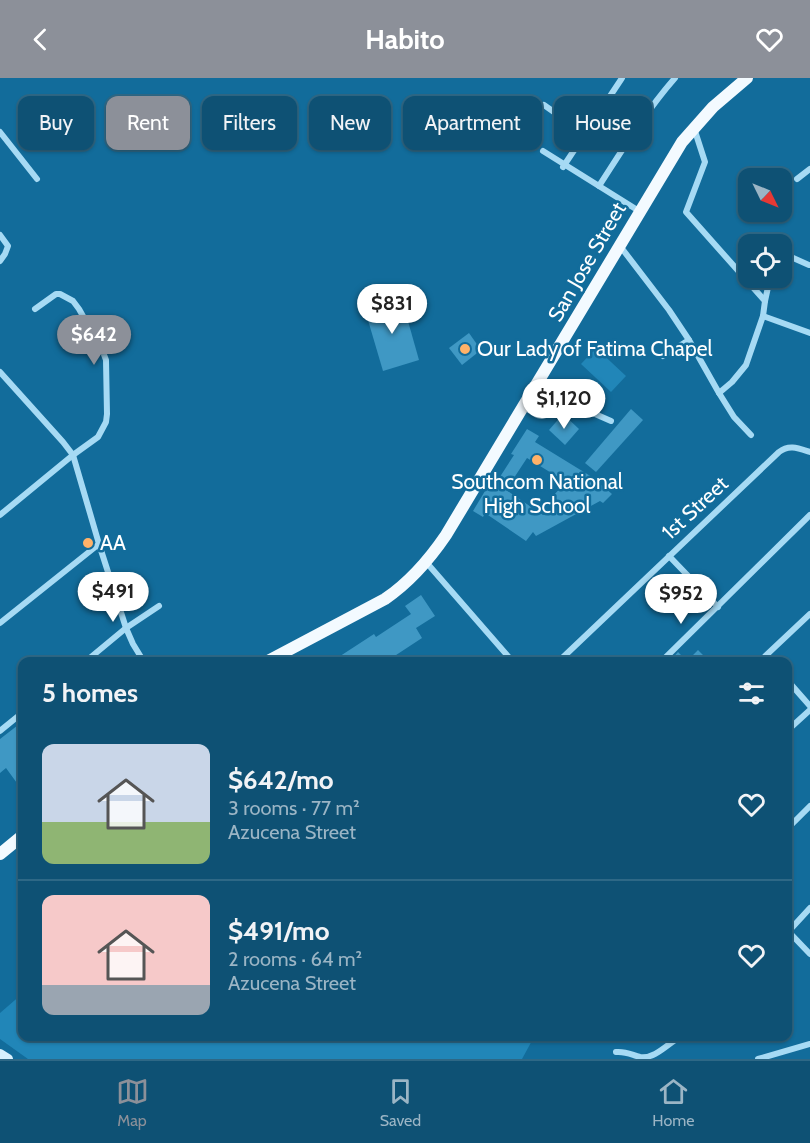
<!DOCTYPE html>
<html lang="en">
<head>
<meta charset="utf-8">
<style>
  :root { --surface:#0e5174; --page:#1c5b7c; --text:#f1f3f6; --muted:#9bb5c5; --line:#2e6886; --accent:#8c9099 }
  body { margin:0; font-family:Cabin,sans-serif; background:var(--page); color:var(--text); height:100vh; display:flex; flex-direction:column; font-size:22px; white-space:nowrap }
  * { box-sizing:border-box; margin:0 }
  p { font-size:20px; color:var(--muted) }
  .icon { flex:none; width:33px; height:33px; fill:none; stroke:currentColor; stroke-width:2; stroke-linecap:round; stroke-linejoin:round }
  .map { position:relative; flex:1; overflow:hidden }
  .details { position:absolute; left:18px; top:579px; width:774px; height:384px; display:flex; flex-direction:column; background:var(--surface); border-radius:12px; box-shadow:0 2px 4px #0004,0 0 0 2px var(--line) }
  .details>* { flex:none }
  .banner { position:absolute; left:18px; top:18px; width:774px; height:54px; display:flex; gap:12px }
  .needle { width:39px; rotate:133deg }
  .buttons { position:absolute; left:738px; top:90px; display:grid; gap:12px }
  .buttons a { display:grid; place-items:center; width:54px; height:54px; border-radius:12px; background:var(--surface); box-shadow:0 2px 4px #0004,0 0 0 2px var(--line); font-size:30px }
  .price { position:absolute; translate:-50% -51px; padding:0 14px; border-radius:21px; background:#fff; color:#222; font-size:20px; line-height:39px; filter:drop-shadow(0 2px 3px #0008) }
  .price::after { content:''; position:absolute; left:50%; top:36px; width:18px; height:14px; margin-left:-9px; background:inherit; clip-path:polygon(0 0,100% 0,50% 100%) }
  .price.active { background:var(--accent); color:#fff }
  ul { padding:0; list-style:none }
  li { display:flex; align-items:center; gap:18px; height:150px; padding:0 24px }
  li+li { border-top:2px solid var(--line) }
  li span { display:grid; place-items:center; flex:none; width:168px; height:120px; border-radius:12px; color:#555 }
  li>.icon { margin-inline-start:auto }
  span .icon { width:72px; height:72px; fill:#fffc; stroke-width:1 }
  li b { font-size:26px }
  h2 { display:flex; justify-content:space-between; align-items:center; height:72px; padding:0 24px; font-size:26px }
  .chip { padding:0 21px; border-radius:12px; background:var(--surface); box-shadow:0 2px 4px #0004,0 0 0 2px var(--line); font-size:21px; line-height:54px }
  .chip.active { background:var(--accent); color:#fff }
  header { display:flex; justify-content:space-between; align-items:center; height:78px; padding:0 24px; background:var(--accent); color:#fff; font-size:27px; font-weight:700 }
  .dock { display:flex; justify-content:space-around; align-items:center; height:84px; border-top:2px solid var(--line); background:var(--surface); font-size:16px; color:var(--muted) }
  .dock a { display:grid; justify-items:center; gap:3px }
  .dock .active { color:var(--accent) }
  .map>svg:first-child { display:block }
</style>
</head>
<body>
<header><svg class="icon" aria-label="back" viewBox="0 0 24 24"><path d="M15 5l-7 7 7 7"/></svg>Habito<svg class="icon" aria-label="heart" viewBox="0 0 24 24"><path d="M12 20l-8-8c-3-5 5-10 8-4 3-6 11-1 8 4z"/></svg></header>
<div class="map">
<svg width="810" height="981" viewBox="0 0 810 981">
  <rect width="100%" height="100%" fill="#126c9b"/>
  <!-- green -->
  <g fill="#2186b8">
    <path d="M596,270l30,28 -15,16 -30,-28z"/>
    <path d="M22,916v42l512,1 -12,22h-494l-28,-20v-26z"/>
  </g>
  <!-- building -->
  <g fill="#3f98c4" fill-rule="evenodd">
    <path d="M402,222l17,60 -36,11 -18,-61z"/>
    <path d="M469,255l12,17 -19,15 -13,-17z"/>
    <path d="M631,331l12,11 -47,52 -11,-9z"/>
    <path d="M563,336l16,15 -14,16 -16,-15z"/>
    <path d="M527,351l12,7 -4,6 57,35 20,17 -9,9 -3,-2 -64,35 -3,-4 -7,9 -41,-28 -2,4 -10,-6 18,-30 5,2 18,-28 -3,-1zM527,380l39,24 -14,15 5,10 -14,8 -37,-25z"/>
    <path d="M421,517l14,21 -19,12 6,10 -32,21 2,3h-61l43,-28 2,3 35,-23 -6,-8z"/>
    <path d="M698,572l12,12h-41l9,-10 9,9z"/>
    <path d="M22,644v68l-16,-22 -6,5v-34z"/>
  </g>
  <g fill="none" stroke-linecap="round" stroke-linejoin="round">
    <!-- minor -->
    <g stroke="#a6daf4" stroke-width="6">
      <path d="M544,27l41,29"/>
      <path d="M694,50l11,34 -19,50 79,89 -2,15 -17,49 -14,17 -13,11 15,24 17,18"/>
      <path d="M0,54l37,47"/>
      <path d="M543,73l96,60"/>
      <path d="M563,89l59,-89"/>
      <path d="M797,101l13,-10"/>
      <path d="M599,108c24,-37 47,-75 76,-108"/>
      <path d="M0,157l8,11 -3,8 -5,7"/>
      <path d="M620,168l49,64 20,30 30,53"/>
      <path d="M782,175l27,12"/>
      <path d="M765,223l5,-23"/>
      <path d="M763,238l47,17"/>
      <path d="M663,278l26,-16"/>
      <path d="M0,294l63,70 10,13 26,89 27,84 7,16 11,18"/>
      <path d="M524,329l13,8 5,1 7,-2 10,-8 11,-3 41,18"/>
      <path d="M0,437l73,-60 25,-18 8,-15 1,-8 -1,-54 -3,-8 -24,-43 -6,-8 -13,-7h-4l-21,15"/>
      <path d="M669,478l49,51"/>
      <path d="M426,484l87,100"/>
      <path d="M0,545l99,-79"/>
      <path d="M85,584l41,-34 33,-22"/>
      <path d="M558,584l221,-210c10,-8 19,-4 31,0"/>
      <path d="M661,584l149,-147"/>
      <path d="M759,584l51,-48"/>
      <path d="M788,603l22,25"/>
      <path d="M788,652l22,-20"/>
      <path d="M0,653l22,-18"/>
      <path d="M788,750l22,-22"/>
      <path d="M788,853l22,23"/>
      <path d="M788,854l22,-24"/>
      <path d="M616,974c10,-1 16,3 24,5 13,2 25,-10 35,-17l2,-4"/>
      <path d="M758,981l52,-15"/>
    </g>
    <!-- secondary -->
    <path stroke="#d6f0fd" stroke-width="10" d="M0,976l8,5"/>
    <!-- primary -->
    <g stroke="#f3faff" stroke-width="12">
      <path d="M266,584l119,-63c25,-17 44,-39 61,-64l236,-393 31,-35 34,-29"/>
      <path d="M0,776l22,-18"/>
    </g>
  </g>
  <!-- markers -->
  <g fill="#ffb269" stroke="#126c9b" stroke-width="2">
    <circle cx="465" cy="271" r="6"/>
    <circle cx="537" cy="382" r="6"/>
    <circle cx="88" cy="465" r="6"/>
  </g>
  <g text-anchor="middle" stroke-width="5" stroke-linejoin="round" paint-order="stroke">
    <!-- street labels -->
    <g font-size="21" fill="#fff" stroke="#126c9b">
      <text transform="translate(587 184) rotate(-60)" y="7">San Jose Street</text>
      <text transform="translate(695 430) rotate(-43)" y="7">1st Street</text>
    </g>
    <!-- poi labels -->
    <g font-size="21" fill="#fff" stroke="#126c9b" text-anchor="start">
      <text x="477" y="278">Our Lady of Fatima Chapel</text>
      <text x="537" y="411" text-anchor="middle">Southcom National<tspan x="537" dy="24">High School</tspan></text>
      <text x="100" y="472">AA</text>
    </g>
  </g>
</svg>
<div class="buttons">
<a><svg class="needle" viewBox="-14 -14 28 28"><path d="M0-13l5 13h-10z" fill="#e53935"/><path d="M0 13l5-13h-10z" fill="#9bb5c5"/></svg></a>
<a><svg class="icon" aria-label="locate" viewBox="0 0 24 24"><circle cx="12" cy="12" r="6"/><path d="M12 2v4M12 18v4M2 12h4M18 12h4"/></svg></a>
</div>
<b class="price" style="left:392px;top:257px">$831</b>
<b class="price active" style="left:94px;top:288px">$642</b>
<b class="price" style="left:564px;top:352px">$1,120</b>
<b class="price" style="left:113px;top:545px">$491</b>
<b class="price" style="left:681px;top:547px">$952</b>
<div class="banner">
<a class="chip">Buy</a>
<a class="chip active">Rent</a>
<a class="chip">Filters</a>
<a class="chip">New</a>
<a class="chip">Apartment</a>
<a class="chip">House</a>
</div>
<section class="details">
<h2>5 homes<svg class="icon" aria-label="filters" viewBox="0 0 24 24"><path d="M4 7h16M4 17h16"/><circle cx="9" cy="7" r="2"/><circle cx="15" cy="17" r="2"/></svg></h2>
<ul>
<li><span style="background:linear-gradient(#c9d6e8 65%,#8fb573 0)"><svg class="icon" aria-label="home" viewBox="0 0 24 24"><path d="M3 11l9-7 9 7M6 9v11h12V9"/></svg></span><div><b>$642/mo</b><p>3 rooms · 77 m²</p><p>Azucena Street</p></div><svg class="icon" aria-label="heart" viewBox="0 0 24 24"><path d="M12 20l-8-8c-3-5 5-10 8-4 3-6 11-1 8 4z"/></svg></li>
<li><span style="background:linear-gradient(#f6c9c9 75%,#9aa5b1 0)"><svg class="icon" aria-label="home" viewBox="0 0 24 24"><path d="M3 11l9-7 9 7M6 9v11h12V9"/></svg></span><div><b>$491/mo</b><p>2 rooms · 64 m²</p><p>Azucena Street</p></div><svg class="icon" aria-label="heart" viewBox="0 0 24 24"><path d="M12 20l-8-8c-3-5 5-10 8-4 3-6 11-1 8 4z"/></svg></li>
</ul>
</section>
</div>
<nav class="dock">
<a class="active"><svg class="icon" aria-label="map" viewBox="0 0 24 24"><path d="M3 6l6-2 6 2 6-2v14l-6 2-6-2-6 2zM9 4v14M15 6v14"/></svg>Map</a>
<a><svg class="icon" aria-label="saved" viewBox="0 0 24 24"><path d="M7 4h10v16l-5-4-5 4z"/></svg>Saved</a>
<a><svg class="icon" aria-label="home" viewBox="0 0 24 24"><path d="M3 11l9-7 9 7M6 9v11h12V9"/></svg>Home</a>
</nav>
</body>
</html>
